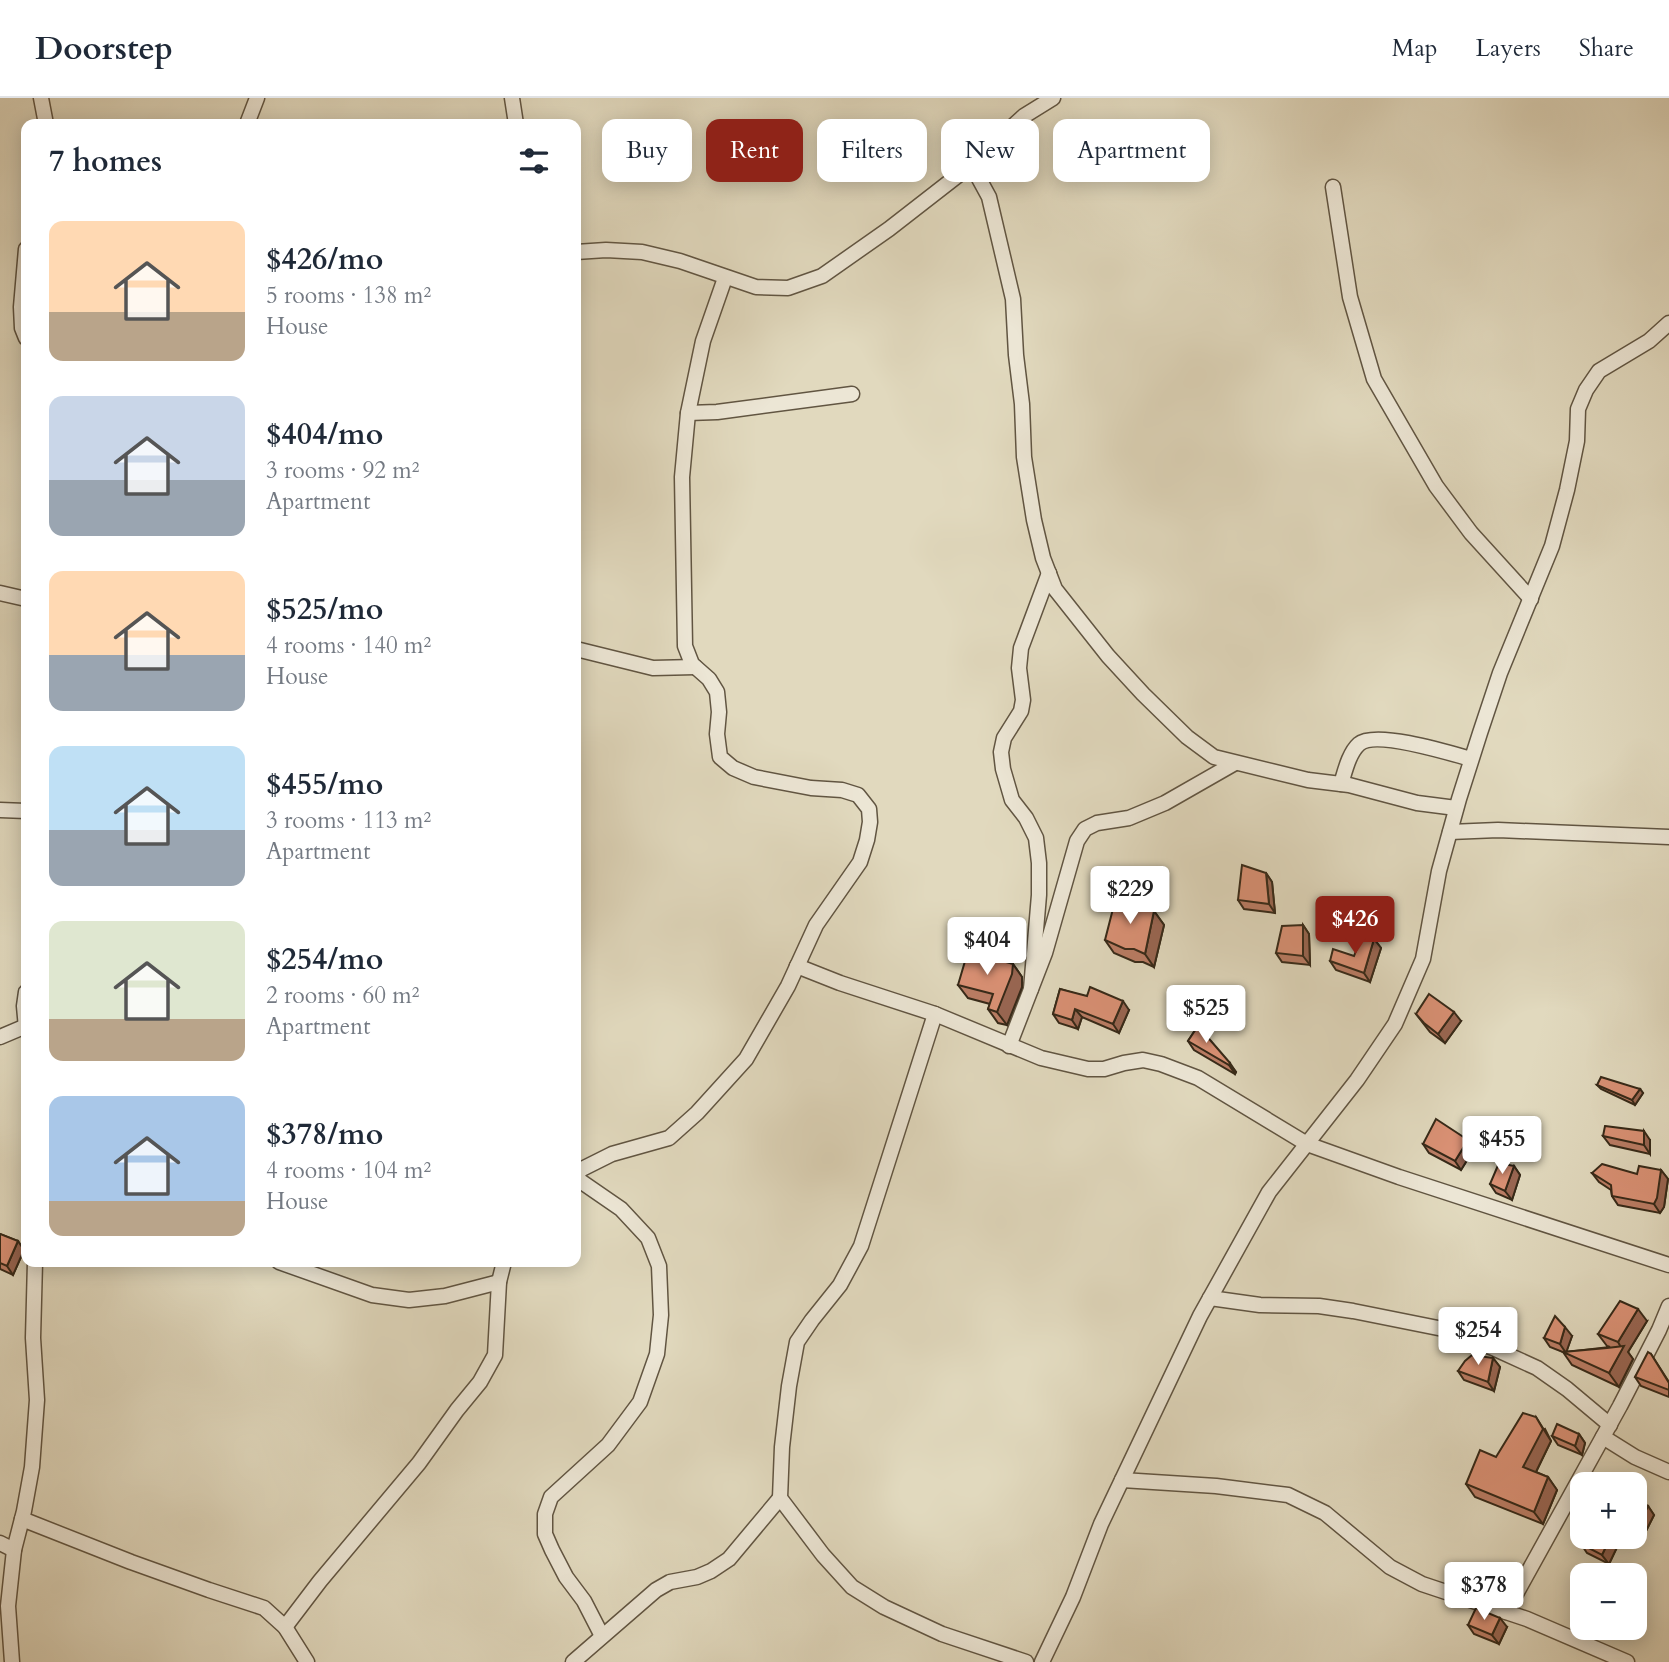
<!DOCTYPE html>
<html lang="en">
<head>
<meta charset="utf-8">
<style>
  :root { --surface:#fff; --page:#f2f2f3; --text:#1f2937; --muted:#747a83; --line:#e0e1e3; --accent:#8f2418 }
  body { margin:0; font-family:Cardo,serif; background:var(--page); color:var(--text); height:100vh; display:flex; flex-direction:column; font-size:26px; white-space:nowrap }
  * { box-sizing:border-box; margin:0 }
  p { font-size:23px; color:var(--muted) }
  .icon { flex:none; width:38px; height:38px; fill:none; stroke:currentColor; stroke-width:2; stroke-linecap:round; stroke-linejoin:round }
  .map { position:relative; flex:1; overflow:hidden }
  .panel { position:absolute; left:21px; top:21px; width:560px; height:1148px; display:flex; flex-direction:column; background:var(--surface); border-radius:14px; box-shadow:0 4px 18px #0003 }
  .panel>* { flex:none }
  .hud { position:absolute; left:602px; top:21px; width:665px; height:63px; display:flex; gap:14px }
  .fabs { position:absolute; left:1570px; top:1374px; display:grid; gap:14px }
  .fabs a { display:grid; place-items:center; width:77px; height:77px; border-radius:14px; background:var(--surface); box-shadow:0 4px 18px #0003; font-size:35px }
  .price { position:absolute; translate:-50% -60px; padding:0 16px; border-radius:7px; background:#fff; color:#222; font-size:23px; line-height:46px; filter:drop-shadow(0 2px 4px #0008) }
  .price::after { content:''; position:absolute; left:50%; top:42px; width:21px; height:16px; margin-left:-10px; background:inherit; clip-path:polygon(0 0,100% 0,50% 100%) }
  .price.on { background:var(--accent); color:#fff }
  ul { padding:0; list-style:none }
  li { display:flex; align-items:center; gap:21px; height:175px; padding:0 28px }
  li span { display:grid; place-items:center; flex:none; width:196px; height:140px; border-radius:14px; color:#555 }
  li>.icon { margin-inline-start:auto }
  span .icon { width:84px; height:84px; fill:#fffc; stroke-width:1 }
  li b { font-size:30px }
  h2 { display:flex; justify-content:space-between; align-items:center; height:84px; padding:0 28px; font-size:30px }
  .pill { padding:0 24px; border-radius:14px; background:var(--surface); box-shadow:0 4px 18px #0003; font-size:24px; line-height:63px }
  .pill.on { background:var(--accent); color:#fff }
  header { display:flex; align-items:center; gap:42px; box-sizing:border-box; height:98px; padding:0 35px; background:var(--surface); border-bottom:2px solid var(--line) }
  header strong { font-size:33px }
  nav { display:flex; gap:38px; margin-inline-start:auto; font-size:24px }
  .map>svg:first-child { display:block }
</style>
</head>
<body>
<header>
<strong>Doorstep</strong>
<nav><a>Map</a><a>Layers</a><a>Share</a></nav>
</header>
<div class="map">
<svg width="1669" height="1564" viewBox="0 0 1669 1564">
  <rect width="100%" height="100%" fill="#e1d9be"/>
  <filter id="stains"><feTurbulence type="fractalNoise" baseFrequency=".00286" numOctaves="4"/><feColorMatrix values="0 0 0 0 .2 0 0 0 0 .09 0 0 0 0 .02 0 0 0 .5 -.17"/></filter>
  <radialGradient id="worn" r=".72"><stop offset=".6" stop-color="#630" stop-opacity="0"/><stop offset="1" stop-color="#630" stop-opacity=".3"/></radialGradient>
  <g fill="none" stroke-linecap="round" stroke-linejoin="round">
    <defs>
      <g id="street">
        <path d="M41,0l5,26"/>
        <path d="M512,0l4,26"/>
        <path d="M247,26l10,-26"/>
        <path d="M971,66l18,33 24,102 3,56 6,49 2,53 10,63 9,38 12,31 53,67 35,38 44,43 27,20 94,23 41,5 68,18 39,5"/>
        <path d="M1333,89l17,110 24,82 62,107 35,47 60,66"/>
        <path d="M26,151l-5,58 1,21 4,10"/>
        <path d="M576,154l30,-2 36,2 38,9 76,26 32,1 34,-12 67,-47 72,-56 63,-57 29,-18"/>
        <path d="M688,315l29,-1 135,-18"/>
        <path d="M0,495l26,6"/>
        <path d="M576,551l77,19 42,-1"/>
        <path d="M1341,686c4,-13 8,-31 18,-40 16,-14 91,9 112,15"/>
        <path d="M0,712l26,1"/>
        <path d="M1450,734l48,-2 171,7"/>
        <path d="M797,868l43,17 95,31 106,44 47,11h16l20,-6 19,-3 18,4 37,14 109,66 92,33 270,88"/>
        <path d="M1031,891l8,-94v-32l-3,-25 -10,-20 -14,-18 -9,-31 -2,-17 3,-14 17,-27 2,-11 -4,-32 2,-20 28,-75"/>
        <path d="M26,894l-2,14 2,22"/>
        <path d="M935,916l-74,232 -21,39 -28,35 -15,22 -8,44 -7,61 -2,51 43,57 29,32 32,20 58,27 84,28"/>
        <path d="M0,939l26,-11"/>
        <path d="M1009,948l36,-93 32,-112 8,-12 12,-6 32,-5 36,-15 70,-40"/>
        <path d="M576,1076l6,-5 30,-15 57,-16 28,-25 49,-54 42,-73 28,-61 44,-63 7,-22 3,-18 -1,-13 -11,-14 -16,-5 -31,-2 -57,-11 -21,-9 -13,-11 -3,-23 2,-22 -2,-20 -8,-13 -17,-15 -7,-18 -3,-169 6,-64 15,-72 22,-63"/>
        <path d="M576,1080l45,31 27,29 11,28 2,49 -4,39 -17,48 -32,43 -57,52 -6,17v20l7,16 14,27 18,24 18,35"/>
        <path d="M279,1164l93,33 37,5 36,-4 54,-14"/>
        <path d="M1210,1200l50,7 59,1 34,5 90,18 50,19 44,20 30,21 43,36"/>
        <path d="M1603,1339l32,20 34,15"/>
        <path d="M1122,1382l94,6 72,9 37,18 65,54 32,17 105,35 100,43"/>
        <path d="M22,1421l109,43 78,28 55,18 21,19 22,35"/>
        <path d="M0,1445l14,7"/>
        <path d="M1506,1514l114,-206 39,-76 10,-24"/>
        <path d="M285,1529l35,-46 99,-118 38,-53 23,-28 15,-27 4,-73 5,-20"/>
        <path d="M12,1564l-4,-56 6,-56 10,-39 8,-44 5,-67 -4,-62 2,-76"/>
        <path d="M573,1564l83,-72 14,-8 27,-5 14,-6 18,-12 51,-61"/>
        <path d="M1042,1564l31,-65 28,-73 99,-208 69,-124 88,-112 38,-56 28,-65 16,-88 20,-72 21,-66 20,-60 52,-127 15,-56 10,-49 1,-32 8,-19 13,-19 50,-30 20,-18"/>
      </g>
    </defs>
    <!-- street casing -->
    <use href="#street" stroke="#615542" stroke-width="17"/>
    <!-- street -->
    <use href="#street" stroke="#ece6d5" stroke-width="14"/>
  </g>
  <!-- wall -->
  <g fill="#bb7d65" stroke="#362918" stroke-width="2">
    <path d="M1266,775l6,9 3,31 -31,-4 -6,-9z"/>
    <path d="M1154,813l10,14 -10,42 -11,-5h-8l-21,-9 -9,-13z"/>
    <path d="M1303,827l6,9 1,31 -28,-3 -6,-9z"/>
    <path d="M1374,841l7,9 -11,34 -34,-12 -6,-9 24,-5z"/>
    <path d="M1013,866l9,13v10l-15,38 -9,-2 -10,-14 2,-5 -22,-6 -10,-13z"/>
    <path d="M1060,891l69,21 -10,23 -37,-16 -4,12 -19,-6 -6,-9z"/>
    <path d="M1416,916l45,7 -16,22 -15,-11z"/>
    <path d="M1198,928l38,46 -1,2 -41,-24 -6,-9z"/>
    <path d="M1597,987l43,4 3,4 -8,12 -34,-16z"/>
    <path d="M1603,1038l47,4v14l-40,-9z"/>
    <path d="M1423,1046l51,5 -13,21 -32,-17z"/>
    <path d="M1514,1068l6,9 -8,25 -16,-7 -6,-9z"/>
    <path d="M1661,1072l7,9 -4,28 -4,6 -42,-8 -6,-9 -1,-6 -12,-8 -7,-9 45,1z"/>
    <path d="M0,1136l18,7 6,9 -11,25 -13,-6z"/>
    <path d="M1647,1223l-19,31 5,7 -14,28 -47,-22 -9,-13 -13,-5 -6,-9 28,-2 -6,16 44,-5 -3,-1 -9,-12z"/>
    <path d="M1651,1256l18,28v15l-28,-11 -6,-9z"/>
    <path d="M1493,1260l7,9 -6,24 -30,-11 -6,-9z"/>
    <path d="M1545,1331l6,12 -15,31 12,5 9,13 -14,34 -68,-27 -9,-13 30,-27z"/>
    <path d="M1579,1336l6,9 -3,12 -24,-10 -6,-9z"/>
    <path d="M1634,1408h14l6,9 -10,20 -10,-5z"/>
    <path d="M1593,1438h24l3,5 -11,23 -22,-11 -6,-9 12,-6z"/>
    <path d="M1468,1527l39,2 -8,17 -25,-10z"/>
  </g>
  <!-- shaded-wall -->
  <g fill="#996652" stroke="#362918" stroke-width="2">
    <path d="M1266,775l6,9 3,31 -6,-9z"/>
    <path d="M1154,813l10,14 -10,42 -9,-13z"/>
    <path d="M1303,827l6,9 1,31 -7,-9z"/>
    <path d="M1374,841l7,9 -11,34 -6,-9z"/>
    <path d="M1013,866l9,13v10l-15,38 -10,-13z"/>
    <path d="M1123,903l6,9 -10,23 -6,-9z"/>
    <path d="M1075,911l7,8 -4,12 -6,-9z"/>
    <path d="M1454,914l7,9 -16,22 -7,-9z"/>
    <path d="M1230,965l6,9 -1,2 -6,-9z"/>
    <path d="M1640,991l3,4 -8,12 -3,-5z"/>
    <path d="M1644,1033l6,9v14l-6,-9z"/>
    <path d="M1468,1042l6,9 -13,21 -6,-9z"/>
    <path d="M1514,1068l6,9 -8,25 -7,-9z"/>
    <path d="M1661,1072l7,9 -4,28 -4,6 -6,-9z"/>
    <path d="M18,1143l6,9 -11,25 -6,-9z"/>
    <path d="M1638,1211l9,12 -19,31 5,7 -14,28 -10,-14 13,-24 -4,-7z"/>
    <path d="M1565,1229l7,9 -6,17 -6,-9z"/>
    <path d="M1493,1260l7,9 -6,24 -6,-9z"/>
    <path d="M1536,1319l15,24 -19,39 -9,-13z"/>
    <path d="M1579,1336l6,9 -3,12 -7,-9z"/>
    <path d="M1548,1379l9,13 -14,34 -9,-12z"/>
    <path d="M1648,1408l6,9 -10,20 -6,-9z"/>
    <path d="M1611,1438h6l3,5 -11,23 -7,-9z"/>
    <path d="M1500,1520l7,9 -8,17 -7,-9z"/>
  </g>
  <!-- building -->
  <g fill="#da9175" stroke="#362918" stroke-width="2">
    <path d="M1242,767l24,8 3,31 -31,-4z"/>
    <path d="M1116,799l38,14 -9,43 -11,-5h-9l-20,-9z"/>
    <path d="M1303,827v31l-27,-3 6,-27z"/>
    <path d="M1362,838l12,3 -10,34 -34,-12 3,-12 21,7z"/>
    <path d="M968,853l45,13 -1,10 -15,38 -9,-3 5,-15 -35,-9z"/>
    <path d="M1090,889l33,14 -10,23 -38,-15 -3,11 -19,-6 7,-25 27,7z"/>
    <path d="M1429,896l25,18 -16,22 -14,-11 -8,-9z"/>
    <path d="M1198,928l32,37 -1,2 -41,-24z"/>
    <path d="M1601,979l39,12 -8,11 -35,-15z"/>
    <path d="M1436,1021l32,21 -13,21 -32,-17z"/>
    <path d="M1605,1028l39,5v14l-41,-9z"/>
    <path d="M1499,1065l15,3 -9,25 -15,-7z"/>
    <path d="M1602,1066l35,10 2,-8 22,4 -4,28 -3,6 -42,-8 -1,-11 -19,-12z"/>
    <path d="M0,1136l18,7 -11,25 -7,-3z"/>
    <path d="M1620,1203l18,8 -20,33 -20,-8z"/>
    <path d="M1555,1218l10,11 -5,17 -16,-6z"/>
    <path d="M1624,1248l-15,27 -46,-21 44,-4z"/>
    <path d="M1648,1254l3,2 18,29v7l-34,-13z"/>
    <path d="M1472,1257l21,3 -5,24 -30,-11 7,-10z"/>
    <path d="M1523,1315l13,4 7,12 -20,38 25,10 -14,35 -68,-28 14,-34 16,7z"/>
    <path d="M1557,1326l22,10 -4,12 -23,-10z"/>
    <path d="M1637,1403l11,5 -10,20 -4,-2v-18z"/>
    <path d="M1593,1438h18l-9,19 -21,-11 12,-6z"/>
    <path d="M1476,1510l24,10 -8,17 -24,-10z"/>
  </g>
  <rect width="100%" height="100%" filter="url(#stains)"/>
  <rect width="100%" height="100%" fill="url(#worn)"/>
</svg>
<div class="fabs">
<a>+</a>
<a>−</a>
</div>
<b class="price" style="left:1130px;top:828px">$229</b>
<b class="price on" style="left:1355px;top:858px">$426</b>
<b class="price" style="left:987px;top:879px">$404</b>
<b class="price" style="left:1206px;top:947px">$525</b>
<b class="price" style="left:1502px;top:1078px">$455</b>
<b class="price" style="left:1478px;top:1269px">$254</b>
<b class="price" style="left:1484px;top:1524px">$378</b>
<div class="hud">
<a class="pill">Buy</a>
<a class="pill on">Rent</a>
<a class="pill">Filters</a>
<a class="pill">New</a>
<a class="pill">Apartment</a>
</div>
<section class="panel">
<h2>7 homes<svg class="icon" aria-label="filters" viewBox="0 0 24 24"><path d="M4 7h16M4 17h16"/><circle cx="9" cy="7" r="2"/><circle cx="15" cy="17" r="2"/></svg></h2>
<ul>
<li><span style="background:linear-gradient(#ffd9b3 65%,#b9a48a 0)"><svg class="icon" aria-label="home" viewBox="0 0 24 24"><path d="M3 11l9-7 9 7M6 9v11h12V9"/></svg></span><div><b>$426/mo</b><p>5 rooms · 138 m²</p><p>House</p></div></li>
<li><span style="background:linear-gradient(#c9d6e8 60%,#9aa5b1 0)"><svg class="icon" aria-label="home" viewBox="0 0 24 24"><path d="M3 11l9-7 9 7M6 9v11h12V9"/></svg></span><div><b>$404/mo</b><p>3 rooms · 92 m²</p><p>Apartment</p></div></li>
<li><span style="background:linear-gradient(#ffd9b3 60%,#9aa5b1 0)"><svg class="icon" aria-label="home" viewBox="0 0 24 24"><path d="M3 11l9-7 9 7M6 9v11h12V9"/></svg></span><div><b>$525/mo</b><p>4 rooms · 140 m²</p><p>House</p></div></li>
<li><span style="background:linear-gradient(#bfe0f5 60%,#9aa5b1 0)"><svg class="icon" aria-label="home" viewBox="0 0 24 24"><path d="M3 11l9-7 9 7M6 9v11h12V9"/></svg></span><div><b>$455/mo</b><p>3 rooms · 113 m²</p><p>Apartment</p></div></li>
<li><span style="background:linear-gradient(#dfe7d0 70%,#b9a48a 0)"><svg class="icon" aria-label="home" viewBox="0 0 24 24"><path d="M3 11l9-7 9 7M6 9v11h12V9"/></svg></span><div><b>$254/mo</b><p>2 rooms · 60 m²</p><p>Apartment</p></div></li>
<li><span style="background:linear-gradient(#a9c7e8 75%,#b9a48a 0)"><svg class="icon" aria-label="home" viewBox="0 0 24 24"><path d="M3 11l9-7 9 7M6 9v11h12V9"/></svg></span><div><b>$378/mo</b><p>4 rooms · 104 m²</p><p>House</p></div></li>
</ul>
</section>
</div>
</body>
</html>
